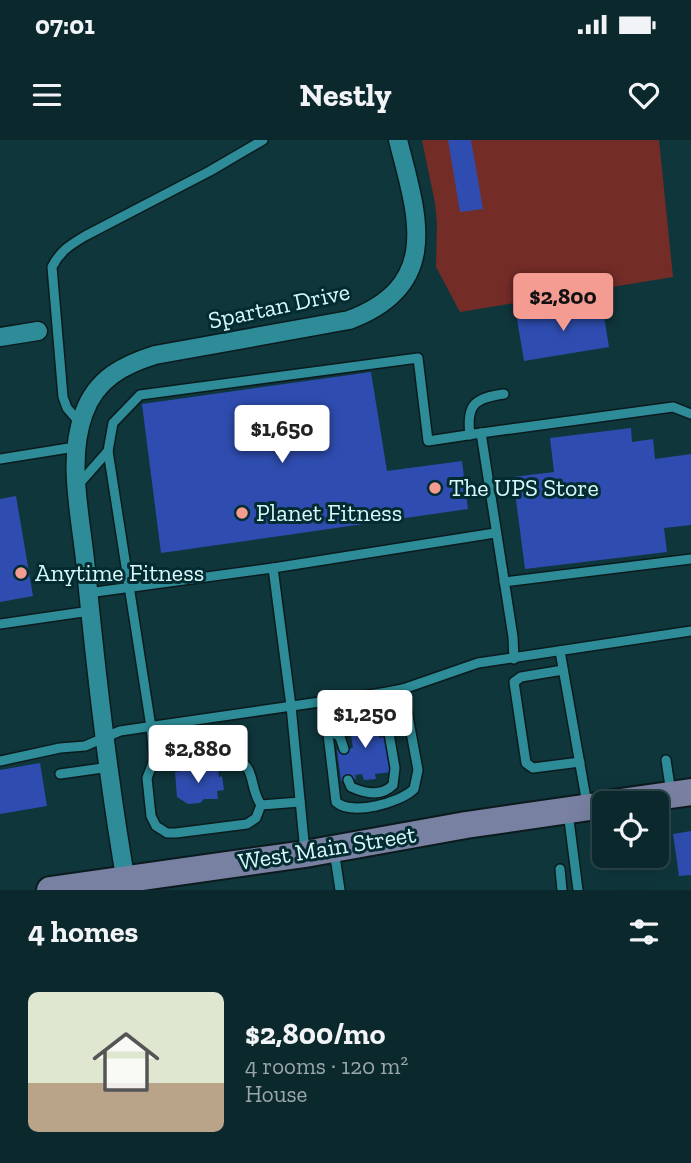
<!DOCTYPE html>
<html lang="en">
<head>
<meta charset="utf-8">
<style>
  :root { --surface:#0b282c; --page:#193438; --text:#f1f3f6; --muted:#9aa6a9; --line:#2b4448; --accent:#f59c92 }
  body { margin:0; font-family:"Zilla Slab",serif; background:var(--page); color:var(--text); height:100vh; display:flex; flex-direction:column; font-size:26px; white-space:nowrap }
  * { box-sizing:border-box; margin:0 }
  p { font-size:23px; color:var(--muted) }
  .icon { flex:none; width:38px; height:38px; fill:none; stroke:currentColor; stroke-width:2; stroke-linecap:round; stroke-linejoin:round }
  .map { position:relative; height:750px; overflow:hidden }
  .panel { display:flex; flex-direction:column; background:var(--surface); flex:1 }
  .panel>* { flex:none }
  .tools { position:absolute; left:592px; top:651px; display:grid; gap:14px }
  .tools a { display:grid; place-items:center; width:77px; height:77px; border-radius:10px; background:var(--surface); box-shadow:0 7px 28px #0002,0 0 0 2px var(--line); font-size:35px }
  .price { position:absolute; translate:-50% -60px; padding:0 16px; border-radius:7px; background:#fff; color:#222; font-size:23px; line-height:46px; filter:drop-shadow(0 2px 4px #0008) }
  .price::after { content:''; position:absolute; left:50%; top:42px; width:21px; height:16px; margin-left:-10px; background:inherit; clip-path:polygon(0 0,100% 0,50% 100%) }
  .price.active { background:var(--accent); color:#111 }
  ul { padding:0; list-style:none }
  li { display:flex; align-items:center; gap:21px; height:175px; padding:0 28px }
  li+li { border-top:2px solid var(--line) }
  li span { display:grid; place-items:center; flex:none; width:196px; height:140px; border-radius:10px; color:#555 }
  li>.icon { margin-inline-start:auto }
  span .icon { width:84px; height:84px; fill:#fffc; stroke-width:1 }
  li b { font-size:30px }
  h2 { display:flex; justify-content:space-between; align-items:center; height:84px; padding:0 28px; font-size:30px }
  .status { display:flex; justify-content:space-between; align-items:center; height:49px; padding:0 35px; background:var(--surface); direction:ltr }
  .status svg { height:19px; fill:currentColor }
  header { display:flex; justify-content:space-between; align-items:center; height:91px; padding:0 28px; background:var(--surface); font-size:32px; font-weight:700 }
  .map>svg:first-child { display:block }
</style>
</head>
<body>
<div class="status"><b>07:01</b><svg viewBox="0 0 49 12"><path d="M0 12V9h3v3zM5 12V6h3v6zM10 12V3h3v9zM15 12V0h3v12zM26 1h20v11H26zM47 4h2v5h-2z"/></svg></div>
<header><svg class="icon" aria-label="menu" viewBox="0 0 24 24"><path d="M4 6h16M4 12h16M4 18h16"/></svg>Nestly<svg class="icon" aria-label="heart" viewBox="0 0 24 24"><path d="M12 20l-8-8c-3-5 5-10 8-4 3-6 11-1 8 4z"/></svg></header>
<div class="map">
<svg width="691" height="750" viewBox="0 0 691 750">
  <rect width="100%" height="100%" fill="#0f363b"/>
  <!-- green -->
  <path fill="#742c27" d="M422,0h237l14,137 -213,35 -24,-45 1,-43 -2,-21z"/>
  <!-- building -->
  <g fill="#2f4db0">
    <path d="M448,0h23l12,69 -23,3z"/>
    <path d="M602,164l7,43 -85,14 -7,-42z"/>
    <path d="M371,232l16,99 75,-10 6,48 -307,44 -19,-149z"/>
    <path d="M631,288l1,14 21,-3 2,20 36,-5v71l-27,3 3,24 -142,17 -12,-92 41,-5 -4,-34z"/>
    <path d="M16,356l17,100 -33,6v-103z"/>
    <path d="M369,570l1,8 6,-1 3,21 8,-1 5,35 -17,2 1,5 -12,1 -2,-6 -7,1 1,4 -15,2 -4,-31 16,-2 -4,-26h3l-1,-10z"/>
    <path d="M40,623l7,43 -47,8v-44z"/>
    <path d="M194,629l24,1 1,7 3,-1 2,14 -7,1 1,8h-14l-4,4 -12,1 -11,-7 -2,-25z"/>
    <path d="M691,691v44l-12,1 -6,-42z"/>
  </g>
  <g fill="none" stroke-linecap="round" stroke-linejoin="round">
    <defs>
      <g id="lane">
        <path d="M80,283l-13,-15 -4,-11 -11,-130c8,-16 18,-22 33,-31l125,-65 53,-31"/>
        <path d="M470,295c-4,-31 5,-37 34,-41"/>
        <path d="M108,311l43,276 3,33 -7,18 4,38 5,10 11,7h9l71,-9 9,-6 5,-13 39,-3"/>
        <path d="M0,319l75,-12"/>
        <path d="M79,344l29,-33 5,-28 27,-28 278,-37 10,83 53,-8"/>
        <path d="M273,428l18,138 14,146"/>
        <path d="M504,442l187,-23"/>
        <path d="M88,453l185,-25 222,-35"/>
        <path d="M0,484l90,-13"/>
        <path d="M560,511l27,153"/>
        <path d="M514,519l-1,-22 -32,-204 192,-26 18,7"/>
        <path d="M563,530l-42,7 -7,5 12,81 7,5 47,-6"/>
        <path d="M324,560l12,102c16,14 64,1 78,-13l4,-19 -15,-81"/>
        <path d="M328,589l12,8 4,12"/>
        <path d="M154,620c25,-3 79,-17 94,9 6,11 4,22 13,36"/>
        <path d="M666,620l5,33"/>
        <path d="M0,621l60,-13 25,-2 35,-15 262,-38 21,-4 75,-26 213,-32"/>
        <path d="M60,634l50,-7"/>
        <path d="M348,640l3,7c13,6 30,10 42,-2l2,-17 -13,-75"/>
        <path d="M568,672l10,78"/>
        <path d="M334,710l6,40"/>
        <path d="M560,729l2,21"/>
      </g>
      <g id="street">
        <path d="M0,197l38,-6"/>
        <path d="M127,748c-19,-108 -31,-218 -42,-328 -5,-47 -18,-102 -1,-147 12,-34 39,-48 71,-58l194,-35c94,-35 68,-105 49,-180"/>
      </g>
      <g id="primary">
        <path d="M613,663l78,-11"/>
        <path d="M50,750l255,-36 161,-29 138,-20"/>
      </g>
    </defs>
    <!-- lane casing -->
    <use href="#lane" stroke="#0b1b1d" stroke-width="12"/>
    <!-- street casing -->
    <use href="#street" stroke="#0b1b1d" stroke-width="21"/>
    <!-- primary casing -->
    <use href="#primary" stroke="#0b1b1d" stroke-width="30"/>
    <!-- lane -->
    <use href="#lane" stroke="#2d8c97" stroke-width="9"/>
    <!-- street -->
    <use href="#street" stroke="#2d8c97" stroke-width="18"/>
    <!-- primary -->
    <use href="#primary" stroke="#7981a2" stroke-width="26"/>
  </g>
  <!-- markers -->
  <g fill="#f59c92" stroke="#032c31" stroke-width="2.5">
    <circle cx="435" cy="348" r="7"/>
    <circle cx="242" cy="373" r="7"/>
    <circle cx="21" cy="433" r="7"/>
  </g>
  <g text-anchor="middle" stroke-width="6" stroke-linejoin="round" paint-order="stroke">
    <!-- street labels -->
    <g font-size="24" fill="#d9f8fc" stroke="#032c31">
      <text transform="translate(279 166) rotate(-12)" y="8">Spartan Drive</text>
      <text transform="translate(327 708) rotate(-9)" y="8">West Main Street</text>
    </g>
    <!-- poi labels -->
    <g font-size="24" fill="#d9f8fc" stroke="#032c31" text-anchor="start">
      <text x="449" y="356">The UPS Store</text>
      <text x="256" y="381">Planet Fitness</text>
      <text x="35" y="441">Anytime Fitness</text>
    </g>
  </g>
</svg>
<div class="tools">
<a><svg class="icon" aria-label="locate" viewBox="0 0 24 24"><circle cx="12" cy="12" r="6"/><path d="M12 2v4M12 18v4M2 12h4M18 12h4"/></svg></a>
</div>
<b class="price active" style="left:563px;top:193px">$2,800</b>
<b class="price" style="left:282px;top:325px">$1,650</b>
<b class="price" style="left:365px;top:610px">$1,250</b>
<b class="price" style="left:198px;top:645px">$2,880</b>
</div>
<section class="panel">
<h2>4 homes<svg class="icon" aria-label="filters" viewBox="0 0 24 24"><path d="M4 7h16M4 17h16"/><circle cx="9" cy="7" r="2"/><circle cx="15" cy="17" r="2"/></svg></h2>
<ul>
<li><span style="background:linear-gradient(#dfe7d0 65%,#b9a48a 0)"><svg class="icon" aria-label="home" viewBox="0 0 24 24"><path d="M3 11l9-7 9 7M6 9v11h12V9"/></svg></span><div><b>$2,800/mo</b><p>4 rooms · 120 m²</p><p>House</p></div></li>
</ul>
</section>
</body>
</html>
